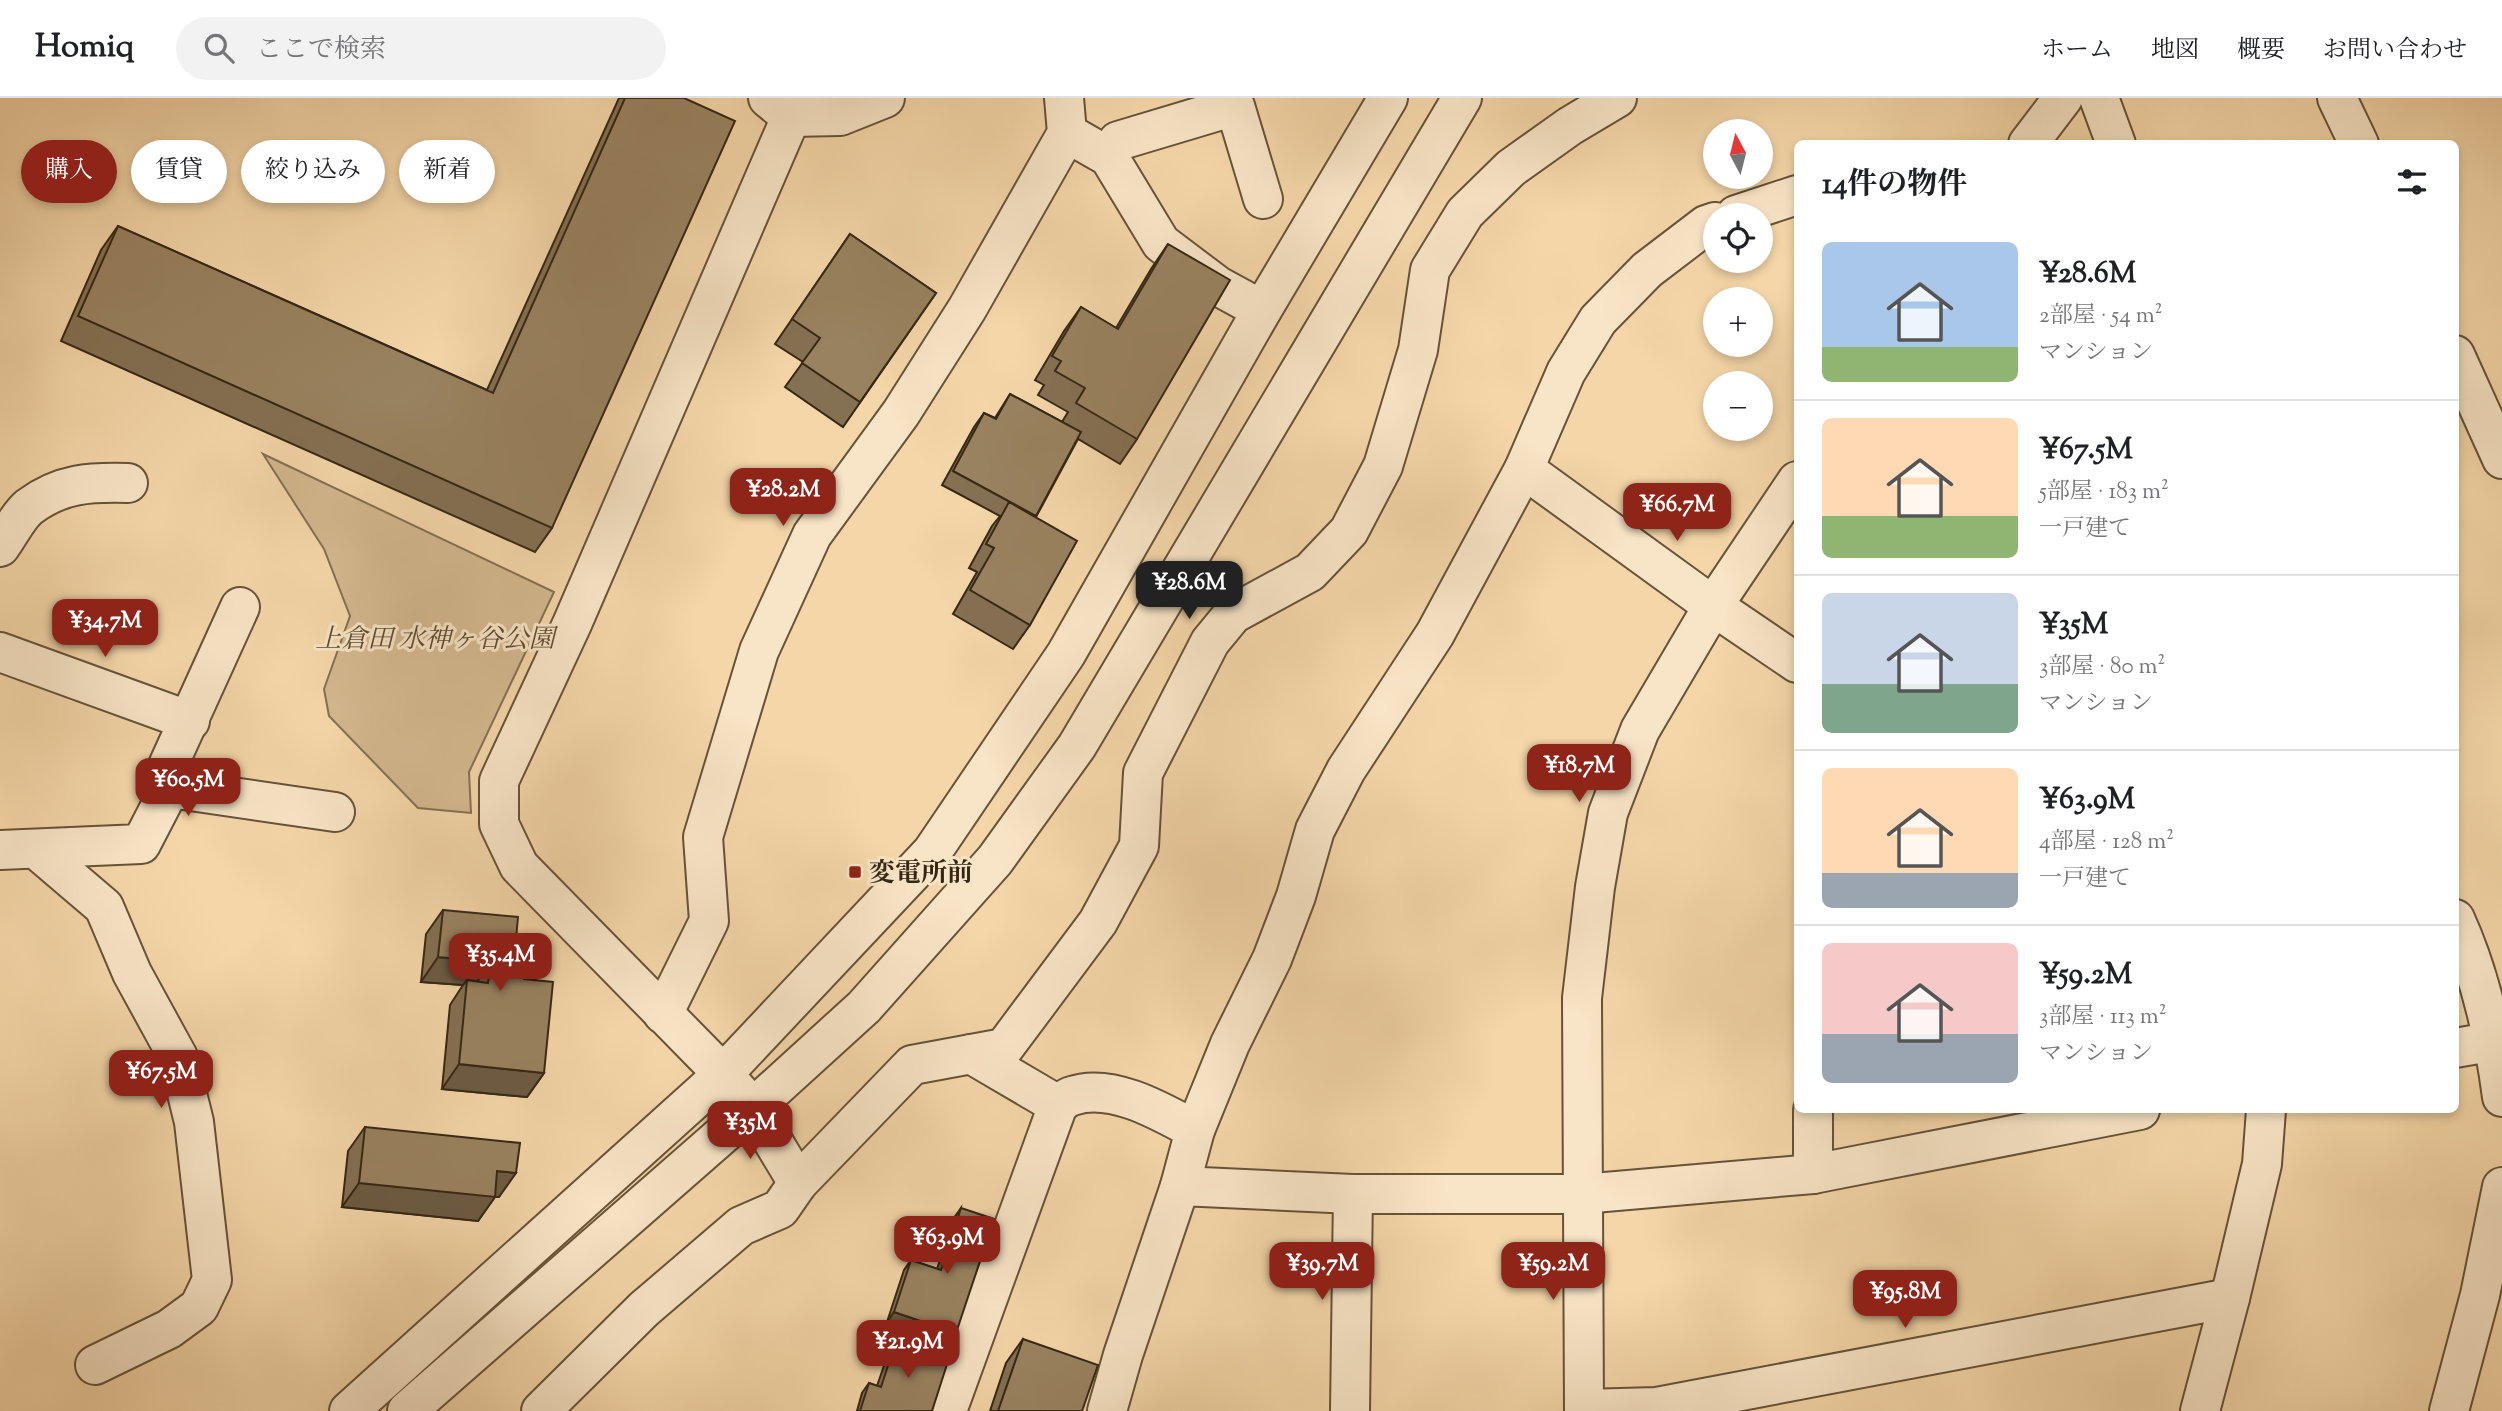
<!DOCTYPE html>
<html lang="ja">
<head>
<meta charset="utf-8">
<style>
  :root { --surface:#fff; --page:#f2f2f2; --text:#202124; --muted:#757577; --line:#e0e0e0; --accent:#8f2418 }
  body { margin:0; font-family:"Sorts Mill Goudy","Noto Serif JP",serif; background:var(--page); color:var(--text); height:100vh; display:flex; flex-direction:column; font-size:26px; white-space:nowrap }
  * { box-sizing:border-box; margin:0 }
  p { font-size:23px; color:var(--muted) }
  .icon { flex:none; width:38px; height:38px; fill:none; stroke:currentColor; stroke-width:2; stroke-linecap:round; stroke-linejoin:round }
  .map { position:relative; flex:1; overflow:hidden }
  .panel { position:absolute; left:1794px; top:42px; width:665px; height:973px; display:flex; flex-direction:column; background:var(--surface); border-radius:10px; box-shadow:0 4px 10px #0003 }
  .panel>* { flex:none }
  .guide { position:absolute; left:21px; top:42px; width:665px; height:63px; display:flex; gap:14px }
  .needle { width:46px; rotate:353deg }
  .controls { position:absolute; left:1703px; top:21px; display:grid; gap:14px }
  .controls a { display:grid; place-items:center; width:70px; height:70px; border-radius:50%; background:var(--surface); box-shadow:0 4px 10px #0003; font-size:35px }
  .price { position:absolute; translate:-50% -60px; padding:0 16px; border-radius:14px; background:var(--accent); color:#fff; font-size:23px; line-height:46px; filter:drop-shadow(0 2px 4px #0008) }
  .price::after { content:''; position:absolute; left:50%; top:42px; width:21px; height:16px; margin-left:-10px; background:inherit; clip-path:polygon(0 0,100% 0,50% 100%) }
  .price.active { background:#222; color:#fff }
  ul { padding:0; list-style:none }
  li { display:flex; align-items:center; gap:21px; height:175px; padding:0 28px }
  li+li { border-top:2px solid var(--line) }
  li span { display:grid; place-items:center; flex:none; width:196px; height:140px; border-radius:10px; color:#555 }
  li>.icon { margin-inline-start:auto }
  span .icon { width:84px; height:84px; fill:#fffc; stroke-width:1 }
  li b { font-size:30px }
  h2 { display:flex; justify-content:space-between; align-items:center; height:84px; padding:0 28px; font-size:30px }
  .chip { padding:0 24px; border-radius:32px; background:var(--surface); box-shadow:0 4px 10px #0003; font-size:24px; line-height:63px }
  .chip.active { background:var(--accent); color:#fff }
  header { display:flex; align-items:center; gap:42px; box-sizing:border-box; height:98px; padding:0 35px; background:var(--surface); border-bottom:2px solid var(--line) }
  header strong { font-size:33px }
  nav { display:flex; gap:38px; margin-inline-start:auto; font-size:24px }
  .search { width:490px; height:63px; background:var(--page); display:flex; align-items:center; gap:18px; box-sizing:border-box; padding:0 24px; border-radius:38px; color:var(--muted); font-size:26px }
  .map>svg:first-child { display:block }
</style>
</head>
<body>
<header>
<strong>Homiq</strong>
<div class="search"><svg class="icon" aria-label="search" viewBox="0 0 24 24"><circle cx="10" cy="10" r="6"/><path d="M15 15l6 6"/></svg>ここで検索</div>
<nav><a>ホーム</a><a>地図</a><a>概要</a><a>お問い合わせ</a></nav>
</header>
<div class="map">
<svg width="2502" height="1313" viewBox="0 0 2502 1313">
  <rect width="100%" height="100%" fill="#f4d6a8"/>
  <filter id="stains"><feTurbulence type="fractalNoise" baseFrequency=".00286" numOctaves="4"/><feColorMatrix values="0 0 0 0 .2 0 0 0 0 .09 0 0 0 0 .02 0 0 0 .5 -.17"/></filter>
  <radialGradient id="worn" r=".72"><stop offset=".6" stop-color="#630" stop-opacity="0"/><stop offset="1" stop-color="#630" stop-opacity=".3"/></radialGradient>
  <!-- green -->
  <path fill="#d4b88f" stroke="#857051" stroke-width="2" d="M263,356l291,138 -85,180 2,41 -53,-5 -89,-92 -5,-27 26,-73 -26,-67z"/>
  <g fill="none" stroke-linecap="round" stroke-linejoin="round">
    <defs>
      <g id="minor">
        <path d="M768,0l23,19 49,-1 45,-18"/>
        <path d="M2099,0l17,46"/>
        <path d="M2337,0l22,46"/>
        <path d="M791,19l-219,507 -73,157v43l20,42 204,208 30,34 45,75"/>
        <path d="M1067,35l42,24 52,86 57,43 44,24"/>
        <path d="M2028,46l35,-46"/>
        <path d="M1109,59l9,-16 117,-35 28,93"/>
        <path d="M1736,117l61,-20"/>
        <path d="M2455,257l47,104"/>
        <path d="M1524,371l189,137 84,57"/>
        <path d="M0,449c9,-12 18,-31 29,-40 32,-24 61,-25 99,-24"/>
        <path d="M0,554l190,69"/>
        <path d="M170,690l165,24"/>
        <path d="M36,751l68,58 28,66 46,84 16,65 18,158 -13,27 -30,22 -74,36"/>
        <path d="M0,752l141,-6 29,-56 -4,-18 74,-163"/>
        <path d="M2455,821c26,57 39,117 47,178"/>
        <path d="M663,916l46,-93 -6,-84 56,-186 53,-116 89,-122 66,-104 100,-176 -3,-35"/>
        <path d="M2455,950l47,-8"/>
        <path d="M1058,1007c4,-3 9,-8 14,-9 39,-14 90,16 123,34"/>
        <path d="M1813,1076v-64"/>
        <path d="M1180,1088l15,-56 35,-86 42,-85 24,-63 19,-66 31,-60 89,-136 89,-165 42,-97 32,-52 49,-50 59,-45 9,-3"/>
        <path d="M1584,1311l73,-2 573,-109"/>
        <path d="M349,1313l374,-337 209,-222 134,-198 196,-344 126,-212"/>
        <path d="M407,1313l346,-303 111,-101 131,-147 82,-114 385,-648"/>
        <path d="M541,1313l103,-102 97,-83 39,-17 18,-26 114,-118 92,-17 94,-126 41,-76 4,-73 67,-131 23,-28 77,-42 39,-41 34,-65 35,-116 12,-80 35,-57 46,-45 59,-42 47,-28"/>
        <path d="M947,1313l111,-306 -87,-51"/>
        <path d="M1107,1313l16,-56 57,-169 173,8h229l231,-20 327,-64"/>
        <path d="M1350,1313l3,-217"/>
        <path d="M1584,1313l-2,-413 13,-111 13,-74 32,-83 73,-124 84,-125"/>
        <path d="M2200,1313l30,-113 32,-134 4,-54"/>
        <path d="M2449,1313l31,-116 22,-108"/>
      </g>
    </defs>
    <!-- minor casing -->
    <use href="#minor" stroke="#665338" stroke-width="42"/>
    <!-- minor -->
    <use href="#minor" stroke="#f8e4c6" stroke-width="38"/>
  </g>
  <!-- wall -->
  <g fill="#847053" stroke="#362713" stroke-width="2">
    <path d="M619,0h65l-132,430 -17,24 -474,-211 40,-91 17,-24 369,164z"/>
    <path d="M850,136l86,59 -93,134 -58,-40 18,-25 -28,-18z"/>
    <path d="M1168,146l-31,195 -17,25 -42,-25 -42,78 -6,108 -17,24 -60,-35 24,-42 -8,-4 23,-42 8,-10 -58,-31 32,-58 10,-14 11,5 15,-24 52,28 6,-10 -30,-17 6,-10 -9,-5 29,-49 17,-24 35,21 35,-59z"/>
    <path d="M443,812l73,29 19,41 9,93 -17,24 -85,-8 8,-84 13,-20 -42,-3 5,-48z"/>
    <path d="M365,1029l134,70h-4l-17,24 -136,-14 6,-56z"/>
    <path d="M961,1110l-12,134 -62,-20 17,-52 7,-10 26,9 17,-51z"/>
    <path d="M897,1240l35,73h-75l5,-18 7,-10 8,3 13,-38z"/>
    <path d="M1023,1241l59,72h-92l16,-48z"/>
  </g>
  <!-- shaded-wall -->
  <g fill="#6b5b43" stroke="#362713" stroke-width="2">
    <path d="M438,859l53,5 -17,24 -7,-6 -4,5 -42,-3z"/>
    <path d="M526,864l21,2 -17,24 -21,-2z"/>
    <path d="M459,966l85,9 -17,24 -85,-8z"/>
    <path d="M497,1073l19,2 -17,24h-4l-17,24 -136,-14 17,-24z"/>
    <path d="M894,1214l62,21 -7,9 -62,-20z"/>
  </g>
  <!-- building -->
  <g fill="#998260" stroke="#362713" stroke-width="2">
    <path d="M625,0h59l51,23 -183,407 -474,-212 40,-90 375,167z"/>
    <path d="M850,136l86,59 -76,109 -58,-39 18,-25 -28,-19z"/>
    <path d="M1168,146l62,36 -93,159 -61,-36 9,-15 -30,-17 6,-10 -9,-5 29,-49 37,22z"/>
    <path d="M1010,296l71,38 -45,84 -83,-45 31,-58 12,6z"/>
    <path d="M1009,404l68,39 -47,84 -60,-35 24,-42 -8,-4z"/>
    <path d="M443,812l75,7 -2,22 33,3 -2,22 -21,-2 -2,17 29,3 -9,91 -85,-9 8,-84 21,3 3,-21 -53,-5z"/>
    <path d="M365,1029l155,16 -4,30 -19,-2 -2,26 -136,-14z"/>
    <path d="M961,1110l33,11 -38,114 -62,-21 17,-52 30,10z"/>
    <path d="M897,1240l53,17 -18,56h-72l9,-28 12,4z"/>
    <path d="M1023,1241l75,26 -16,46h-84z"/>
  </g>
  <!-- markers -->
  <rect fill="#8f2418" stroke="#f8e4c6" stroke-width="2.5" x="848" y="767" width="14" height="14" rx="3.5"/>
  <g text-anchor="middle" stroke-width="6" stroke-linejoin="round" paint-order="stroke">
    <!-- park labels -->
    <g font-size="26" font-style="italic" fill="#5e4b32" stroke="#f8e4c6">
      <text x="435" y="549">上倉田 水神ヶ谷公園</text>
    </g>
    <!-- poi labels -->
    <g font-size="26" font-weight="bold" fill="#362713" stroke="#f8e4c6" text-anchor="start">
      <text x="869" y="783">変電所前</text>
    </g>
  </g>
  <rect width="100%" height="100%" filter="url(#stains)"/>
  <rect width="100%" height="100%" fill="url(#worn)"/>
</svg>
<div class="controls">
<a><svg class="needle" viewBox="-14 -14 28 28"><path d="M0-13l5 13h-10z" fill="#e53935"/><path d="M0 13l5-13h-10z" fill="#757577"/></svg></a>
<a><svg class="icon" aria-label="locate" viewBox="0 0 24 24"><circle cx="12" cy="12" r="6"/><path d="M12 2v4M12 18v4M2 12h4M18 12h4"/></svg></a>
<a>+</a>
<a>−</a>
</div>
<b class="price" style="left:783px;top:430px">¥28.2M</b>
<b class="price" style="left:1677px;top:445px">¥66.7M</b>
<b class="price active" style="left:1189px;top:523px">¥28.6M</b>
<b class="price" style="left:105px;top:561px">¥34.7M</b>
<b class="price" style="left:1579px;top:706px">¥18.7M</b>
<b class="price" style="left:188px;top:720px">¥60.5M</b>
<b class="price" style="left:500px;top:895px">¥35.4M</b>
<b class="price" style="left:161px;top:1012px">¥67.5M</b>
<b class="price" style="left:750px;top:1063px">¥35M</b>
<b class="price" style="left:947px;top:1178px">¥63.9M</b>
<b class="price" style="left:1322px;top:1204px">¥39.7M</b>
<b class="price" style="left:1553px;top:1204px">¥59.2M</b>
<b class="price" style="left:1905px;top:1232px">¥95.8M</b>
<b class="price" style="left:908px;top:1282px">¥21.9M</b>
<div class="guide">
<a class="chip active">購入</a>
<a class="chip">賃貸</a>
<a class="chip">絞り込み</a>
<a class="chip">新着</a>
</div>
<section class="panel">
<h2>14件の物件<svg class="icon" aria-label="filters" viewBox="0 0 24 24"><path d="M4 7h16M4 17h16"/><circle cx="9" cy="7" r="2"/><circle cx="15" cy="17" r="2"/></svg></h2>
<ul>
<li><span style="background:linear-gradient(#a9c7e8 75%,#8fb573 0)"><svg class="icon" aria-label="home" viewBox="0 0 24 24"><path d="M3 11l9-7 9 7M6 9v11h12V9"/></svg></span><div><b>¥28.6M</b><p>2部屋 · 54 m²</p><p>マンション</p></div></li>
<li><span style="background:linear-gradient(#ffd9b3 70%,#8fb573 0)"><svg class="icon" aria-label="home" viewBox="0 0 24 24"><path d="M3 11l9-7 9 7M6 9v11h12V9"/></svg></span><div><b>¥67.5M</b><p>5部屋 · 183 m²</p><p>一戸建て</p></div></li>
<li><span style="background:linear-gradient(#c9d6e8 65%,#7fa58c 0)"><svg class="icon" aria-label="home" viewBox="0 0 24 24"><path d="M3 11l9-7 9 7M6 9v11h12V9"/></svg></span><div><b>¥35M</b><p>3部屋 · 80 m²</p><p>マンション</p></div></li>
<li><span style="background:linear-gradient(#ffd9b3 75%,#9aa5b1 0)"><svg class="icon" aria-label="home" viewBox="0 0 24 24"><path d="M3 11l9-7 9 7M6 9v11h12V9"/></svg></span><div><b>¥63.9M</b><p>4部屋 · 128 m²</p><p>一戸建て</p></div></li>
<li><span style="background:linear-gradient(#f6c9c9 65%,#9aa5b1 0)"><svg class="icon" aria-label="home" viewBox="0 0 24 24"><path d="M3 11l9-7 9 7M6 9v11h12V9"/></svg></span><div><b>¥59.2M</b><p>3部屋 · 113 m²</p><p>マンション</p></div></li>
</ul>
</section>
</div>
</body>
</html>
